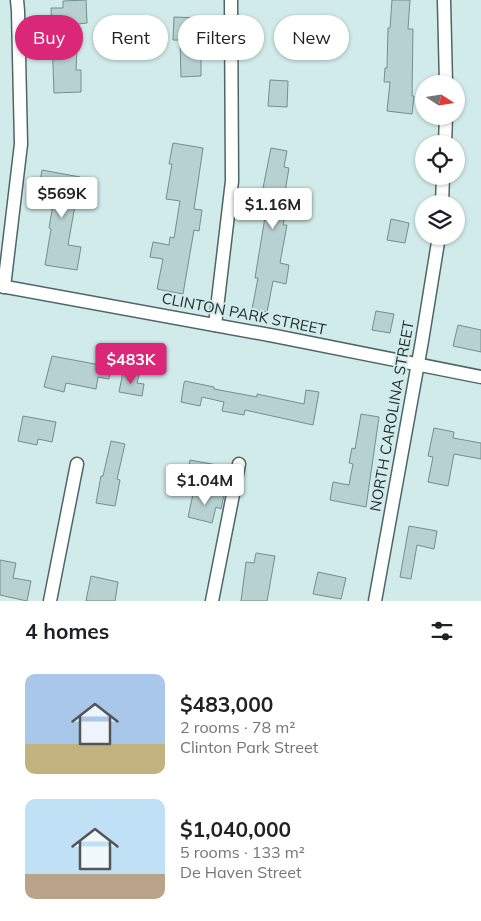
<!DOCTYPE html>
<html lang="en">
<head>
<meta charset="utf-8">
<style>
  :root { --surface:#fff; --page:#f2f2f2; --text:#202124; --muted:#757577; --accent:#db2777 }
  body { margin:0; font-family:Mulish,sans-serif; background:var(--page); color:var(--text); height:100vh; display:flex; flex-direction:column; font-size:19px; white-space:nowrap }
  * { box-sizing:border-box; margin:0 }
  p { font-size:16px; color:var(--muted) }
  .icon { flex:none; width:28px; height:28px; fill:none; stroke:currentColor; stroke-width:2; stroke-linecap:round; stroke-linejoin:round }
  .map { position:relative; height:601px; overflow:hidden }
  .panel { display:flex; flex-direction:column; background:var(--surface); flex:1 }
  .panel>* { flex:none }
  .hud { position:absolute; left:15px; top:15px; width:451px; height:45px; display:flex; gap:10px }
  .needle { width:32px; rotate:102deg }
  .controls { position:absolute; left:415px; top:75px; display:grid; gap:10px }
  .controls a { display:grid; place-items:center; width:50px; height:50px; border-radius:50%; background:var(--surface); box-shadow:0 1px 4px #0004; font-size:25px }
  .price { position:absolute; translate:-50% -42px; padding:0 11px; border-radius:5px; background:#fff; color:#222; font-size:16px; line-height:32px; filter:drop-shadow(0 1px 2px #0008) }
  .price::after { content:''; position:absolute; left:50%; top:30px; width:15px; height:11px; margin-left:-8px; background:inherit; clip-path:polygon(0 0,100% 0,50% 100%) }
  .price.on { background:var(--accent); color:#fff }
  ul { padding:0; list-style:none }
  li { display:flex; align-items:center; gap:15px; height:125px; padding:0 25px }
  li span { display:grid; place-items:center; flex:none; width:140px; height:100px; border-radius:10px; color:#555 }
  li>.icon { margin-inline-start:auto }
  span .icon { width:60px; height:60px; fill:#fffc; stroke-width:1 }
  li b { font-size:21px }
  h2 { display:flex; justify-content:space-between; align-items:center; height:60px; padding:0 25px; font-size:21px }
  .pill { padding:0 18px; border-radius:22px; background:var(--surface); box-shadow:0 1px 4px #0004; font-size:18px; line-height:45px }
  .pill.on { background:var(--accent); color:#fff }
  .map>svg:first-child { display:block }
</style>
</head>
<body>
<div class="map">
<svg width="481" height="601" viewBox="0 0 481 601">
  <rect width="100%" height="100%" fill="#d0ebea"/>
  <!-- building -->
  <g fill="#b6d1d0" stroke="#758e8d">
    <path d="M86,0l1,23 -9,1 -2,46h5v22l-27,1 -3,-85h12v-7z"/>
    <path d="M392,0h18l-2,29h5l-1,67h2l-2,18 -25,-3 3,-29h-6l1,-14h2l1,-40h2z"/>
    <path d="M174,17l26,1 -2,36h3v22l-20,1 -1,-37h-7z"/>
    <path d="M270,80l18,1 -1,26 -19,-1z"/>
    <path d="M173,143l30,5 -9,61 8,1 -3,21 -5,-1 -11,64 -26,-5 6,-30 -13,-2 3,-15 16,3 1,-8 4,1 6,-37 -14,-2 6,-35h-3z"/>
    <path d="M271,148l16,3 -3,16 5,1 -4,24 5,2 -7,31h4l-7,38 9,2 -3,19 -13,-3 -6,31 -15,-3 6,-31h-3l12,-73 -7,-2z"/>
    <path d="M42,170l38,7 -12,68 13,2 -4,23 -32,-5 6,-36 -2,-1 5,-29 -2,-1 2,-9 -15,-3z"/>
    <path d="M391,219l18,4 -4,20 -18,-3z"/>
    <path d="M376,311l18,3 -4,19 -18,-3z"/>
    <path d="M458,325l23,5v22l-28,-6z"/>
    <path d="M52,356l59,11 -2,12 -11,-2 -2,12 -30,-6 -2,9 -20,-5z"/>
    <path d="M123,372l16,3 -2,8 7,1 -2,12 -23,-4z"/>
    <path d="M185,381l29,6v2l43,8v-3l47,10 2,-14 13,2 -6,33 -68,-15 -1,5 -22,-4 2,-9 -22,-5 -2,9 -19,-4 3,-19z"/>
    <path d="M361,414l18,3 -13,90 -36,-7 3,-18 16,3 4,-21 -4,-1 3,-15 3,1z"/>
    <path d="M23,416l33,6 -4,20 -14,-3 -1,6 -19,-4z"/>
    <path d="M434,428l20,4 -1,6 28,5v16l-27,-5 -6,32 -20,-4 5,-25 -5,-1z"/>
    <path d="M111,441l14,3 -8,35 3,1 -5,26 -19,-3 5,-27h2z"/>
    <path d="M190,460l27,5 -1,11 -28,-5z"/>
    <path d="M205,490l19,5 -3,14 -5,-2 -4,16 -24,-6 5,-23 11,3z"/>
    <path d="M409,526l28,5 -3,18 -17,-4 -6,34 -11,-2z"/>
    <path d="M256,553l19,3 -8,45h-26l5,-39 8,1z"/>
    <path d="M0,560l16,3 -3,15 18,3 -4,20 -27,-6z"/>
    <path d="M318,572l28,6 -5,21 -28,-5z"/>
    <path d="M91,576l27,6 -3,19h-29z"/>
  </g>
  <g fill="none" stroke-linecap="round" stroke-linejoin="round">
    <defs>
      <g id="minor">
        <path d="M444,0l2,84"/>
        <path d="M445,144l1,-28"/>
        <path d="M442,204l1,-28"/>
        <path d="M0,286l275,50 206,41"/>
        <path d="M4,287l17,-143 -3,-133 -1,-11"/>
        <path d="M215,325l17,-144 -1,-181"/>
        <path d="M50,601l27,-137"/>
        <path d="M212,601l27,-137"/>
        <path d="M375,601l47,-260 17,-105"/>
      </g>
    </defs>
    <!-- minor casing -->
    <use href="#minor" stroke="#4e6665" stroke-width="15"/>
    <!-- minor -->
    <use href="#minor" stroke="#fff" stroke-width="12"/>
  </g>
  <g text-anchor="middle" stroke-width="4" stroke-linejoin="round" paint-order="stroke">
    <!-- street labels -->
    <g font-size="15" fill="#1d2827" stroke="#d0ebea">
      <text transform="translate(244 314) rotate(11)" y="5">CLINTON PARK STREET</text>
      <text transform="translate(392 416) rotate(-80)" y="5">NORTH CAROLINA STREET</text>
    </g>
  </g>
</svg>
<div class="controls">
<a><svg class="needle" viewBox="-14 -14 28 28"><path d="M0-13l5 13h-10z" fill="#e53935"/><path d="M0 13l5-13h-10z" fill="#757577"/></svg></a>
<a><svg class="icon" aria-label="locate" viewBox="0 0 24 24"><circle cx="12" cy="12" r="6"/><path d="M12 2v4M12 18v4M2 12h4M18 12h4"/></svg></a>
<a><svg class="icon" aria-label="layers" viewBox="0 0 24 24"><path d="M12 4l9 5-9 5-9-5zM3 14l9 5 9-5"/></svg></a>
</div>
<b class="price" style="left:62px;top:219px">$569K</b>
<b class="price" style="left:273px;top:230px">$1.16M</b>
<b class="price on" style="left:131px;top:385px">$483K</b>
<b class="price" style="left:205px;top:506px">$1.04M</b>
<div class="hud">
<a class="pill on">Buy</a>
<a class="pill">Rent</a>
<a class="pill">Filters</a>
<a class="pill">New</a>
</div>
</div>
<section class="panel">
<h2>4 homes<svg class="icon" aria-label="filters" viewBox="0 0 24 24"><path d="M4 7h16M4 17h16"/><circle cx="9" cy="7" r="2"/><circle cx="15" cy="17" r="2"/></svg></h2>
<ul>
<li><span style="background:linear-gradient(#a9c7e8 70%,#c2b280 0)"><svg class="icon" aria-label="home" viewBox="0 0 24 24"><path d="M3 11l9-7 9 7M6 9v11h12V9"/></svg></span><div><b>$483,000</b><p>2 rooms · 78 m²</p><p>Clinton Park Street</p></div></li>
<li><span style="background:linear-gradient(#bfe0f5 75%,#b9a48a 0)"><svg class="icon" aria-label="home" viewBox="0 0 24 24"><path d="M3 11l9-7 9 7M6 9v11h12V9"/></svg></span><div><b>$1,040,000</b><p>5 rooms · 133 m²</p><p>De Haven Street</p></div></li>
</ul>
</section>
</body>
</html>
